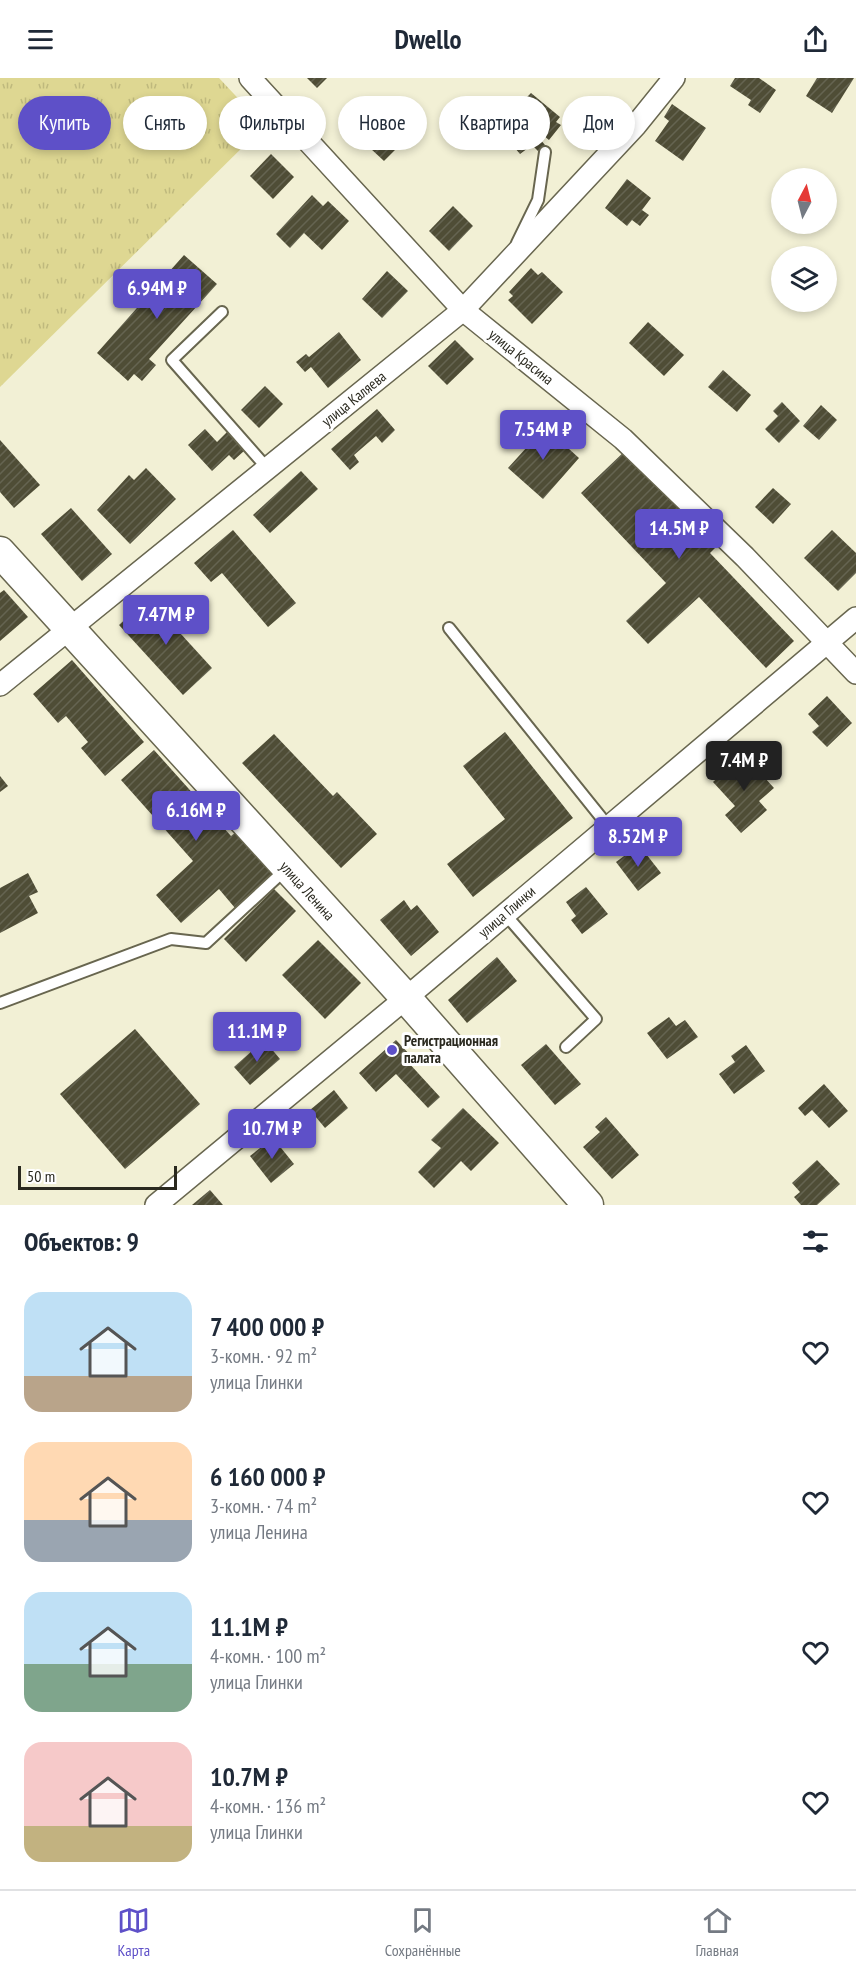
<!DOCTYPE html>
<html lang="ru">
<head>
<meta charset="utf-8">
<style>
  :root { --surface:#fff; --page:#f2f2f3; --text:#1f2937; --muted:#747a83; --line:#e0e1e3; --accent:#5e50c8 }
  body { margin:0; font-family:"PT Sans Narrow",sans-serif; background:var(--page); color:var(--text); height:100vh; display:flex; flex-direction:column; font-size:22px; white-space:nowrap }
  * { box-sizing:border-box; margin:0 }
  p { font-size:20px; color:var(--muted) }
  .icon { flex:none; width:33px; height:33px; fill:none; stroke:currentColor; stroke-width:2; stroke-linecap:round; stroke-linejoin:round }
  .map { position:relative; height:1127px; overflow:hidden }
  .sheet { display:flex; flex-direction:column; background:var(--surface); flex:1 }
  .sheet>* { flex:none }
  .hud { position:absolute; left:18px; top:18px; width:820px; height:54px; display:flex; gap:12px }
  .needle { width:39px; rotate:7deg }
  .buttons { position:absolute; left:771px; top:90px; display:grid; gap:12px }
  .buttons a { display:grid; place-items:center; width:66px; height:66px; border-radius:50%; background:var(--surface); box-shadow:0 3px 9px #0003; font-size:30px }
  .scale { position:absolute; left:18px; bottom:15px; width:159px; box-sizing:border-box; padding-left:6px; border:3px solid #2a291f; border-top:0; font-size:16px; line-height:21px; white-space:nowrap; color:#2a291f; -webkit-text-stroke:4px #fff; paint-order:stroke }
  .price { position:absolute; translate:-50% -51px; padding:0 14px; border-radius:6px; background:var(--accent); color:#fff; font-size:20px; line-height:39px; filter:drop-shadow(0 2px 3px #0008) }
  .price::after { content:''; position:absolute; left:50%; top:36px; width:18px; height:14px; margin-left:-9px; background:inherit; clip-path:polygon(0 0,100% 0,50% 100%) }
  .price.current { background:#222; color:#fff }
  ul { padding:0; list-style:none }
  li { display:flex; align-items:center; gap:18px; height:150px; padding:0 24px }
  li span { display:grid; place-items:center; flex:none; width:168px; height:120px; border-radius:18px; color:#555 }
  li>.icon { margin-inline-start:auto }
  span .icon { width:72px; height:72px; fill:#fffc; stroke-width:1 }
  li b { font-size:26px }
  h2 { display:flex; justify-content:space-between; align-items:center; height:72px; padding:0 24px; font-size:26px }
  .tag { padding:0 21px; border-radius:27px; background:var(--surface); box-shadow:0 3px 9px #0003; font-size:21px; line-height:54px }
  .tag.current { background:var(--accent); color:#fff }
  header { display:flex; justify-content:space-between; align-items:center; height:78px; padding:0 24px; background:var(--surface); font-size:27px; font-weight:700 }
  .tabs { display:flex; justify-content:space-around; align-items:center; height:84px; border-top:2px solid var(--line); background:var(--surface); font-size:16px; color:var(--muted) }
  .tabs a { display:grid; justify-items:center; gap:3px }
  .tabs .current { color:var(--accent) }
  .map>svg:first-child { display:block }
</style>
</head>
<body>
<header><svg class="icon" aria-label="menu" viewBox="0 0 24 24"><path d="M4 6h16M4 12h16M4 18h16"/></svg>Dwello<svg class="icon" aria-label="share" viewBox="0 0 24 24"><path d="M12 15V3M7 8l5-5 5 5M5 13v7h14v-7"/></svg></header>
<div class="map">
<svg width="856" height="1127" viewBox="0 0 856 1127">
  <defs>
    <pattern id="park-tufts" width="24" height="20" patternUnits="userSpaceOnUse" patternTransform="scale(1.5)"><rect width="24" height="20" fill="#ded792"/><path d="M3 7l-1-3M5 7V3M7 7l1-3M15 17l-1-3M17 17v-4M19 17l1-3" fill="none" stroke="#bfb97d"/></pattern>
    <pattern id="building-hatch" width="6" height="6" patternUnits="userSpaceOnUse" patternTransform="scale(1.5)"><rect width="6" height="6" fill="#4f4d36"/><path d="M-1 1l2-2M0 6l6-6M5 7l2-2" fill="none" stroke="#656451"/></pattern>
  </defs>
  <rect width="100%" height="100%" fill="#f2f0d5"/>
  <!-- park -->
  <path fill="url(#park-tufts)" d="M0,0h219l45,48 -264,261z"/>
  <!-- building -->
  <g fill="url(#building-hatch)">
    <path d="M307,0h20l-10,10z"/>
    <path d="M735,0h24l17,12 -16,23 -12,-8 3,-5 -21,-14z"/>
    <path d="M817,0h37l-22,35 -26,-17z"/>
    <path d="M531,15l29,24 -4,5 5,3 -12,15 -31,-25 4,-5 -4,-4z"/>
    <path d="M672,26l34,24 -23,33 -28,-20 14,-20 -5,-4z"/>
    <path d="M373,38l29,27 -18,18 -28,-26z"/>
    <path d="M528,47l17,20 -7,6 -6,-6 -12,9 -11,-13z"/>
    <path d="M271,76l23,23 -21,22 -23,-23z"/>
    <path d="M627,101l24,19 -9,12 7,5 -9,11 -8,-6 -5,6 -22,-18z"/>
    <path d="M312,117l11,11 5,-5 21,20 -27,29 -18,-17 -14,15 -14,-14z"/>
    <path d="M453,128l20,20 -24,25 -20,-20z"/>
    <path d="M184,177l33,29 -68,75 7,6 -14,16 -8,-7 -6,7 -31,-28z"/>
    <path d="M531,190l7,7 4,-3 21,20 -31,32 -24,-24 5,-4 -4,-4z"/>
    <path d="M387,193l21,20 -26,27 -20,-19z"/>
    <path d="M648,244l36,33 -20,21 -35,-33z"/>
    <path d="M339,254l22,28 -33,28 -17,-21 -6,5 -9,-10 10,-8 3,3z"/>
    <path d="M455,262l19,19 -27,26 -19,-19z"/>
    <path d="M723,292l28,25 -14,17 -29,-25z"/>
    <path d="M265,308l18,18 -24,24 -18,-18z"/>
    <path d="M782,324l18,19 -21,22 -14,-14 13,-13 -5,-5z"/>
    <path d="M821,327l16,15 -18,20 -16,-14z"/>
    <path d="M377,331l18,21 -13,13 -6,-7 -22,19 5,7 -9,8 -19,-21z"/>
    <path d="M538,343l41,37 -36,41 -35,-31 19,-21 -7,-6z"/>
    <path d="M205,351l12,13 10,-10 17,19 -10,9 -5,-5 -17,16 -24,-26z"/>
    <path d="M0,362l40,45 -26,23 -14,-16z"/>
    <path d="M627,371l91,96 -8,8 84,88 -28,27 -67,-71 -51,47 -22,-23 40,-38 -85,-90z"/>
    <path d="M146,390l30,31 -46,45 -33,-34 32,-35 5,5z"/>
    <path d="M301,393l17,18 -48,44 -17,-18z"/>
    <path d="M773,410l18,16 -18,20 -18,-17z"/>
    <path d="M71,430l41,46 -30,27 -41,-47z"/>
    <path d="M233,452l63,73 -28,24 -46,-54 -11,9 -17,-19z"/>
    <path d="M832,452l24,23v20l-18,18 -34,-33z"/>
    <path d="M4,512l24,27 -28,24v-48z"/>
    <path d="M148,520l64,70 -29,27 -64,-70z"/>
    <path d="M72,582l72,82 -39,34 -24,-28 7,-6 -22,-26 -8,7 -25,-29z"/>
    <path d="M827,618l25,27 -25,24 -15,-15 7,-6 -11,-12z"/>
    <path d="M505,654l68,86 -100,79 -26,-33 58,-45 -42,-53z"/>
    <path d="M274,656l59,62 4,-4 40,42 -36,34 -99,-105z"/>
    <path d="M154,672l77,86 6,-5 38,42 -40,35 -16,-19 -38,34 -25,-28 37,-34 -72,-81z"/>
    <path d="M743,676l31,34 -15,13 8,9 -26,23 -16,-18 10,-9 -22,-24z"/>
    <path d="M0,698l8,10 -8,6z"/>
    <path d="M639,767l22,28 -23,18 -22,-29z"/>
    <path d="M28,795l10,19 -9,4 9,17 -38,20v-45z"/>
    <path d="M586,809l22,27 -26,20 -11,-14 5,-4 -10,-14z"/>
    <path d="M274,811l22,22 -50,51 -22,-23z"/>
    <path d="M404,822l7,10 6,-5 22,27 -28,24 -31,-36z"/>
    <path d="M318,862l43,43 -36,36 -43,-44z"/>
    <path d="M497,879l20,24 -50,42 -19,-23z"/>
    <path d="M669,939l7,9 9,-6 13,17 -31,22 -20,-26z"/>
    <path d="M135,951l65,75 -75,65 -65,-75z"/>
    <path d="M264,962l16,19 -30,26 -16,-18z"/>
    <path d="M396,962l16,17 -5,4 33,36 -12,11 -32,-34 -20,18 -17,-19z"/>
    <path d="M546,966l35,40 -26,21 -34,-40z"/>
    <path d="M746,967l19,26 -31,23 -15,-20 16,-12 -4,-6z"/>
    <path d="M824,1006l24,27 -19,17 -17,-18 -7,6 -7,-8z"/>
    <path d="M334,1012l14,18 -23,20 -15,-18z"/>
    <path d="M463,1030l36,35 -28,28 -10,-10 -27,27 -16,-16 23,-24 -10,-8z"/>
    <path d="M606,1039l33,38 -27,24 -29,-32 17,-15 -5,-5z"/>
    <path d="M273,1060l21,26 -23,19 -21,-27z"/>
    <path d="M817,1082l23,24 -23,21h-16l-7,-8 6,-5 -8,-9z"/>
    <path d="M210,1112l13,15h-31z"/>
  </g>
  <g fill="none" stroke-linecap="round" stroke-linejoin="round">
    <defs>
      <g id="service">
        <path d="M517,165l21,-43 7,-48"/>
        <path d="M222,234l-50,48 96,109"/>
        <path d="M449,550l159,198"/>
        <path d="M505,836l91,105 -30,28"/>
        <path d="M0,925l171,-64 35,4 80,-74"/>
      </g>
      <g id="minor">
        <path d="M250,0l213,232 160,129 122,118 111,116"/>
        <path d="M0,607l463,-375 173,-185 38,-47"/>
        <path d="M156,1127l250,-207 450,-380"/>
      </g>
      <path id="secondary" d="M0,474l406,446 182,207"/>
    </defs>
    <!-- service casing -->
    <use href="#service" stroke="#68664f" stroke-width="14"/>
    <!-- minor casing -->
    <use href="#minor" stroke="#68664f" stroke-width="24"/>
    <!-- secondary casing -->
    <use href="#secondary" stroke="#68664f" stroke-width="33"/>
    <!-- service -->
    <use href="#service" stroke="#fff" stroke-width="10"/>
    <!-- minor -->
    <use href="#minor" stroke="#fff" stroke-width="21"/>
    <!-- secondary -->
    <use href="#secondary" stroke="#fff" stroke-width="30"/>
  </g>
  <!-- markers -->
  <circle fill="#5e50c8" stroke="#fff" stroke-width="2" cx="392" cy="972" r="6"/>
  <g text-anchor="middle" stroke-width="6" stroke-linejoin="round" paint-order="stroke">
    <!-- street labels -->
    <g font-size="15" fill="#2a291f" stroke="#fff">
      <text transform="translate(521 279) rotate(39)" y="5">улица Красина</text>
      <text transform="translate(354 321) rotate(-39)" y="5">улица Каляева</text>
      <text transform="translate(307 813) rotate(48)" y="5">улица Ленина</text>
      <text transform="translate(507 834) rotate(-41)" y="5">улица Глинки</text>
    </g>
    <!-- poi labels -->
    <g font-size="15" font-weight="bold" fill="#2a291f" stroke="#fff" text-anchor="start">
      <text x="404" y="968">Регистрационная<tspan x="404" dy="17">палата</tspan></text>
    </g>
  </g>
</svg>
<div class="buttons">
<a><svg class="needle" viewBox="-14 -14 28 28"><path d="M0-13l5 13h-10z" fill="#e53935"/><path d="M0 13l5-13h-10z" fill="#747a83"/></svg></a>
<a><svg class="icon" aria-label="layers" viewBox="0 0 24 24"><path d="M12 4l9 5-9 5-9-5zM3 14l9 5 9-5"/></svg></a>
</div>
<div class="scale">50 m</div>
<b class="price" style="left:157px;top:242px">6.94M ₽</b>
<b class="price" style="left:543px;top:383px">7.54M ₽</b>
<b class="price" style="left:679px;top:482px">14.5M ₽</b>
<b class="price" style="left:166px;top:568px">7.47M ₽</b>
<b class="price current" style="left:744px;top:714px">7.4M ₽</b>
<b class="price" style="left:196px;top:764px">6.16M ₽</b>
<b class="price" style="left:638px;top:790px">8.52M ₽</b>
<b class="price" style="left:257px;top:985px">11.1M ₽</b>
<b class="price" style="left:272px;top:1082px">10.7M ₽</b>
<div class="hud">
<a class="tag current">Купить</a>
<a class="tag">Снять</a>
<a class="tag">Фильтры</a>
<a class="tag">Новое</a>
<a class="tag">Квартира</a>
<a class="tag">Дом</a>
</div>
</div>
<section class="sheet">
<h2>Объектов: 9<svg class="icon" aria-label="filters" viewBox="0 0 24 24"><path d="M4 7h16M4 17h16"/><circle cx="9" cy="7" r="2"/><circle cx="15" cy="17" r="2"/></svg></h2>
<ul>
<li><span style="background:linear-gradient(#bfe0f5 70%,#b9a48a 0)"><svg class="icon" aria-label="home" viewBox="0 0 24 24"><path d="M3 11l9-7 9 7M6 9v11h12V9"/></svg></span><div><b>7 400 000 ₽</b><p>3-комн. · 92 m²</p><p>улица Глинки</p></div><svg class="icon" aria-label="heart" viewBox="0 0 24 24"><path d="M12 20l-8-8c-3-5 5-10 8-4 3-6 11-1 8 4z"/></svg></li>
<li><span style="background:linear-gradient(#ffd9b3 65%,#9aa5b1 0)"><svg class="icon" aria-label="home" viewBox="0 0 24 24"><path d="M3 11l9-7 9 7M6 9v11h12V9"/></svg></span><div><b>6 160 000 ₽</b><p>3-комн. · 74 m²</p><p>улица Ленина</p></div><svg class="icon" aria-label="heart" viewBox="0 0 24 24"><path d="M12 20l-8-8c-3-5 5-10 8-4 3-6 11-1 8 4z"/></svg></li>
<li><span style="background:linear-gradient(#bfe0f5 60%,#7fa58c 0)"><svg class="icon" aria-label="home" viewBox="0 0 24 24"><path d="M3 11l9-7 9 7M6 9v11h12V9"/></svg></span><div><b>11.1M ₽</b><p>4-комн. · 100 m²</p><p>улица Глинки</p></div><svg class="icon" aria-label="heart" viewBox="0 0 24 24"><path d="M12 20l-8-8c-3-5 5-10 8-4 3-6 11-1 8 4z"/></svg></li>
<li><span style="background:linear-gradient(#f6c9c9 70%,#c2b280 0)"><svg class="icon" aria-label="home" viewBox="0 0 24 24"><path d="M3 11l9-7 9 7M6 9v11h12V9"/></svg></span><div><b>10.7M ₽</b><p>4-комн. · 136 m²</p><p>улица Глинки</p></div><svg class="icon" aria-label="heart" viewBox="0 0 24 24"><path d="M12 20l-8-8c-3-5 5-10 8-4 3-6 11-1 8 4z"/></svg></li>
</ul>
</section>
<nav class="tabs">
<a class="current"><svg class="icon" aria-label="map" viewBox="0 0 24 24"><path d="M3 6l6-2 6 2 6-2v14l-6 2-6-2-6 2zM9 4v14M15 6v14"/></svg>Карта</a>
<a><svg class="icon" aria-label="saved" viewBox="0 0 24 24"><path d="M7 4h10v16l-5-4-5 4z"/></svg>Сохранённые</a>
<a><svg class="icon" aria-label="home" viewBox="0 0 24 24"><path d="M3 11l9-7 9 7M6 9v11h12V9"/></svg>Главная</a>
</nav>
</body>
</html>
